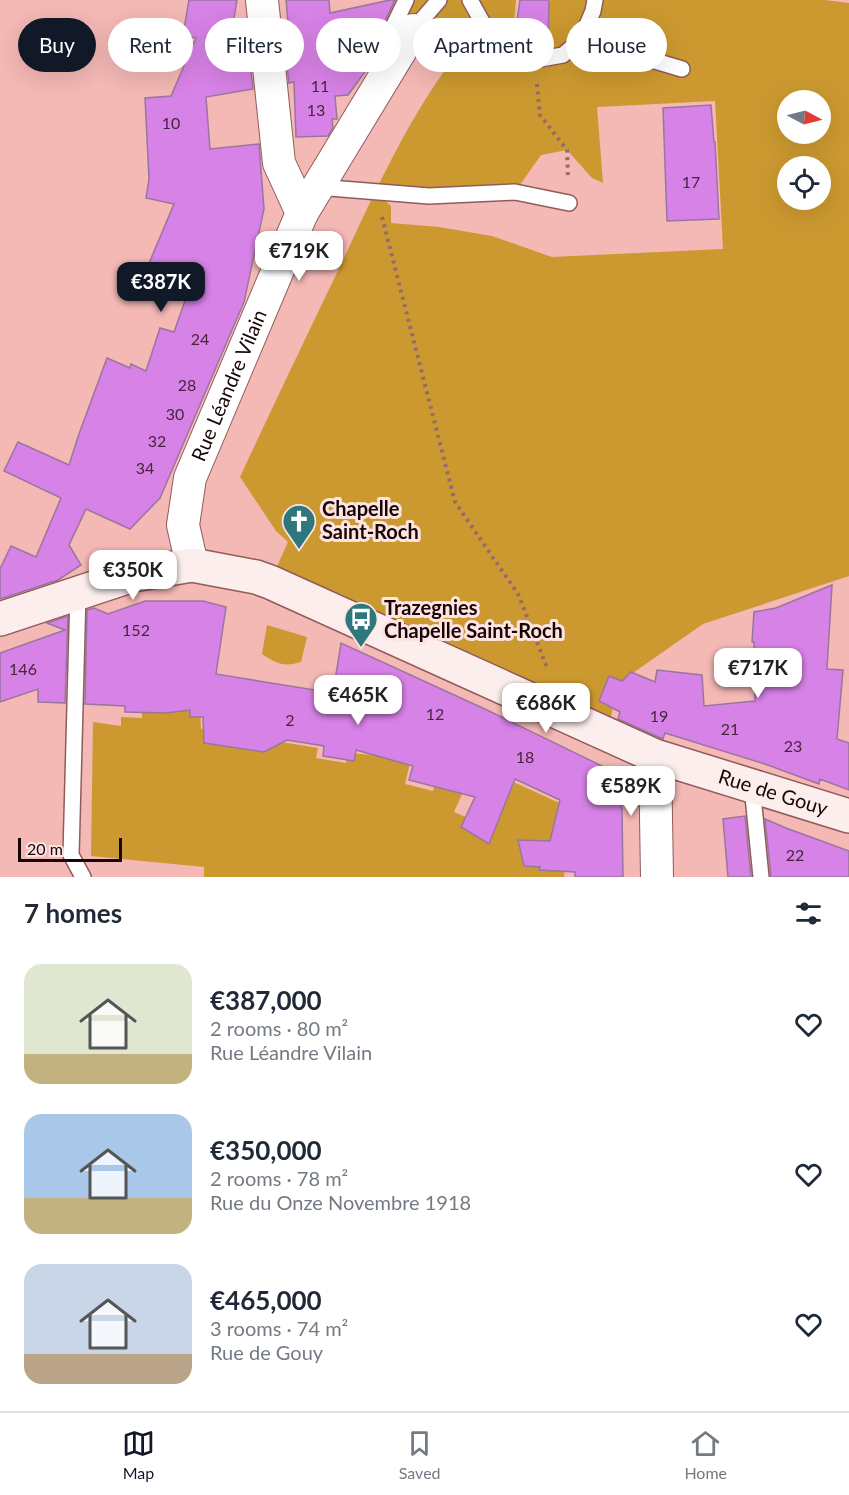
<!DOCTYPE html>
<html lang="en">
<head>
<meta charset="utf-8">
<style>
  :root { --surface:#fff; --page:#f6f6f7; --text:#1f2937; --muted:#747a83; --line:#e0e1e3; --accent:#111827 }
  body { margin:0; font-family:Lato,sans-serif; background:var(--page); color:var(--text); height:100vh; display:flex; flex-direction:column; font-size:22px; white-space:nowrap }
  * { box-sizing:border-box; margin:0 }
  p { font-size:20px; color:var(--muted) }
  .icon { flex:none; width:33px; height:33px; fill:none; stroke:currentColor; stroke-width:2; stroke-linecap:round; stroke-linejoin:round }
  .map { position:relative; height:877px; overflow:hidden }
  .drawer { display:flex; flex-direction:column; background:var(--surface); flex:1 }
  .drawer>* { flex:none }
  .guide { position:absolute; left:18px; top:18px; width:813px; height:54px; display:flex; gap:12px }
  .needle { width:39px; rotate:97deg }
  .buttons { position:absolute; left:777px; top:90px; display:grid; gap:12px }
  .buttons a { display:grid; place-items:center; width:54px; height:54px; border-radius:50%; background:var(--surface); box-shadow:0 6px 24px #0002; font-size:30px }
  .scale { position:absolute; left:18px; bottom:15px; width:104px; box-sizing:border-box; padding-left:6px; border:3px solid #180505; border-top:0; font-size:16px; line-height:21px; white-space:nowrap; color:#180505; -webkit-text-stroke:4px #fde3e2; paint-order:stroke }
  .price { position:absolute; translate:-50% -51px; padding:0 14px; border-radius:12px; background:#fff; color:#222; font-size:20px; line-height:39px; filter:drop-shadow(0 2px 3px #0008) }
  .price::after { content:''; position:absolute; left:50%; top:36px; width:18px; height:14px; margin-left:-9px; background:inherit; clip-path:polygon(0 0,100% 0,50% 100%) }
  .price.active { background:var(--accent); color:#fff }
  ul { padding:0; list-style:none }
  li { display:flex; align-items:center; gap:18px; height:150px; padding:0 24px }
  li span { display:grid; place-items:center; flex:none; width:168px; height:120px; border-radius:18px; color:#555 }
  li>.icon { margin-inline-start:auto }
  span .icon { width:72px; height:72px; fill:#fffc; stroke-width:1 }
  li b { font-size:26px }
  h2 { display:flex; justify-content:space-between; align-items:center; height:72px; padding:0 24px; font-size:26px }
  .pill { padding:0 21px; border-radius:27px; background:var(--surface); box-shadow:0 6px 24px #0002; font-size:21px; line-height:54px }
  .pill.active { background:var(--accent); color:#fff }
  .menu { display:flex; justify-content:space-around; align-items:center; height:84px; border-top:2px solid var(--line); background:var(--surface); font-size:16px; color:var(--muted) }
  .menu a { display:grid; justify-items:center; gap:3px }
  .menu .active { color:var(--accent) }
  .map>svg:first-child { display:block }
</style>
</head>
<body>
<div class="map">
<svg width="849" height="877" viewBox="0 0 849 877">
  <rect width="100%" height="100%" fill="#f4b8b5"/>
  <!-- green -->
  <g fill="#cc9930" fill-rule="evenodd">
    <path d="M406,0h110l-2,23 -32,-3 33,36 47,-1 -17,-15 2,-36 4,-4h274l24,3v573l-146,48 -83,58 -11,41 -339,-141 18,-40 -12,-11 -36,-54c34,-73 69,-146 104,-219 31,-66 61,-133 104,-192l-49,-51zM788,100h32v34h-32zM715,101l8,148 -171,8 -60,-21 -53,-9 -48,-4v-17l-15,-14h139l26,-37 26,-5 25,28 11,5 -6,-76zM788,166h32v34h-32z"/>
    <path d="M267,625l40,12 -6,25c-17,5 -24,2 -39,-8z"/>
    <path d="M199,675l2,54 117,19 -2,10 30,5 2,-10 49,4 19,-19 -11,46 28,7 11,-40 31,14 -21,47 19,8 21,-47 83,38 -12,50 -1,16h-360v-10l-113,-11 2,-134 28,4v-9l21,1v-40z"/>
  </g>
  <!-- building -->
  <g fill="#d782e6" stroke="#98769e" stroke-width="1.5">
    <path d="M189,0h48l-11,66 24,-3 3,26 -47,8 4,52 49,-5 5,65 -20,93 -84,196 -30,31 -44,-20 -17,36 12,20 -23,15 -58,19v-30l11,-23 25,11 25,-59 -57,-27 14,-29 51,23 10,-31 28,-76 23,10 1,-4 15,7 14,-43 14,4 17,-48 -44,-16 27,-64 -28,-6 3,-19 -4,-81 26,-2 25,-58 -13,-3z"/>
    <path d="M286,0h43l1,13 60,-13h5l-11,23 -1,5 3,6 -16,31 -22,30 -13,1 2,23h-5l1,9 -5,8 -32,1 -2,-55 -5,1 -3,-25 5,-1z"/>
    <path d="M520,0h29l-1,41 -34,-1z"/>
    <path d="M711,105l3,37h1l4,77 -52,2 -4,-113z"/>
    <path d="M832,585l-5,84 16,1 -6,69 12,4v47l-29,-11 -1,5 -54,-20 -100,-31 -2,6 -45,-20 2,-7 -21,-11 10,-25 13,5 9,-9 24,10 2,-12 45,5 2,31 51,-5 -1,-59h-2l2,-30 22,-4z"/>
    <path d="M145,601h58l23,6 -10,67 117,19 8,-50 146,67 121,59 5,6 9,34 1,68h-48v-5l-36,-2 1,-3 -16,-1 -6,-26 32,1 10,-41 -45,-21 -26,65 -28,-17 14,-30 -66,-17 4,-14 -57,-16 -2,11 -31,-5 1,-10 -37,-6 -23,12 -60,-9 -1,-26h-13v-7l-24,3 -41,-1v-6l-40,-2 2,-94 7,-2 14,6z"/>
    <path d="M68,616l-3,87 -27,-1v-13l-38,13v-49l65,-23 -18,-7z"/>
    <path d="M745,816l6,61h-23l-5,-58z"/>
    <path d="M765,819l21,9 63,23v26h-78z"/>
  </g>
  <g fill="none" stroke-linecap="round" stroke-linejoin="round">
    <defs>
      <g id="lane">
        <path d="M406,0l-13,27 14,11"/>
        <path d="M470,0l25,45 20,11 20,4 28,-5 18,-16 12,-28 2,-11"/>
        <path d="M413,30l26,-30"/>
        <path d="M581,39l101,30"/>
        <path d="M317,187l112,9 86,-4 54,11"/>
        <path d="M78,593l-7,262 12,22"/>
        <path d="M752,786l9,91"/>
      </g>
      <g id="street">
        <path d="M302,213l111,-183"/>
        <path id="s1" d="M192,565l-9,-40 7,-47 112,-265 -23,-50 -17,-163"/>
        <path d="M655,756l2,121"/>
      </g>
      <g id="secondary">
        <path id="s2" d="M0,619l133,-44 59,-10 64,12 14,5 385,174 194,60"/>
      </g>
    </defs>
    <!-- lane casing -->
    <use href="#lane" stroke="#905b5a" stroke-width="18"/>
    <!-- street casing -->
    <use href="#street" stroke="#905b5a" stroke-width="34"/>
    <!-- secondary casing -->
    <use href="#secondary" stroke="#905b5a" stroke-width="36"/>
    <!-- path -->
    <g stroke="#956b69" stroke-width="4" stroke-dasharray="3 4.5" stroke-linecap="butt">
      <path d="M537,84l3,31 27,35 1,28"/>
      <path d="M382,217l73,285 63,92 30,76"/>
    </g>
    <!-- lane -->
    <use href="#lane" stroke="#fff" stroke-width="15"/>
    <!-- street -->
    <use href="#street" stroke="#fff" stroke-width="32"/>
    <!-- secondary -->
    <use href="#secondary" stroke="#fceeed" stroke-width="33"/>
  </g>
  <!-- icons -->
  <defs>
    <symbol id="church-pin" viewBox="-11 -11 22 30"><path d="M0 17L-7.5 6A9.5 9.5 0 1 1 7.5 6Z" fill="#2e777c" stroke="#fde3e2"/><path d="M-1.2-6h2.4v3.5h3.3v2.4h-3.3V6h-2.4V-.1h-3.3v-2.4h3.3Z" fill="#fff"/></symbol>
    <symbol id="bus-pin" viewBox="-11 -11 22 30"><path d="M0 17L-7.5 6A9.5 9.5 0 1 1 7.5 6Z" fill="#2e777c" stroke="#fde3e2"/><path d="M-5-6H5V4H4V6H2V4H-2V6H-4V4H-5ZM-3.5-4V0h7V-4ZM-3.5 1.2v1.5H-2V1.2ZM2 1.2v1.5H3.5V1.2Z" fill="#fff"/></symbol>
  </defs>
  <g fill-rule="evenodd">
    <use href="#church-pin" x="280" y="502" width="38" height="52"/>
    <use href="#bus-pin" x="342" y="600" width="38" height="52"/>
  </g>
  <g text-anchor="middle" stroke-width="6" stroke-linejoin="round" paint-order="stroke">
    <!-- number labels -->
    <g font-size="16" fill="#48243d">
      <text x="320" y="92">11</text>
      <text x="316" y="116">13</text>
      <text x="171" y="129">10</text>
      <text x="691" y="188">17</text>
      <text x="200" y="345">24</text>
      <text x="187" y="391">28</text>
      <text x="175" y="420">30</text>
      <text x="157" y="447">32</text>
      <text x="145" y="474">34</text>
      <text x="136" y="636">152</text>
      <text x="23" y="675">146</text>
      <text x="435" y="720">12</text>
      <text x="659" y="722">19</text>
      <text x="290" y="726">2</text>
      <text x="730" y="735">21</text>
      <text x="793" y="752">23</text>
      <text x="525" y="763">18</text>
      <text x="795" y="861">22</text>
    </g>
    <!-- street labels -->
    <g font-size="20" fill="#180505" stroke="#fde3e2">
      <text dy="7" stroke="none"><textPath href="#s1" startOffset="189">Rue Léandre Vilain</textPath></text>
      <text dy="7" stroke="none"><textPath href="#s2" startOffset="826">Rue de Gouy</textPath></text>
    </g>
    <!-- poi labels -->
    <g font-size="20" font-weight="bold" fill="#180505" stroke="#fde3e2" text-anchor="start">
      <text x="322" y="516">Chapelle<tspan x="322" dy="23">Saint-Roch</tspan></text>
      <text x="384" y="615">Trazegnies<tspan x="384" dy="23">Chapelle Saint-Roch</tspan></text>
    </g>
  </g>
</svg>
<div class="buttons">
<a><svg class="needle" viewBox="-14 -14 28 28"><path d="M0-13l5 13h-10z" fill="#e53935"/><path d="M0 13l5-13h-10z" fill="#747a83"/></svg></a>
<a><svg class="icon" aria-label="locate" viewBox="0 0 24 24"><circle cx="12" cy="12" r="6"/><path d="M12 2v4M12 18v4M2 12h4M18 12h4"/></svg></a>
</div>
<div class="scale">20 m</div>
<b class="price" style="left:299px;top:282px">€719K</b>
<b class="price active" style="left:161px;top:313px">€387K</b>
<b class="price" style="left:133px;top:601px">€350K</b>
<b class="price" style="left:758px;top:699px">€717K</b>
<b class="price" style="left:358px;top:726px">€465K</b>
<b class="price" style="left:546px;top:734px">€686K</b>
<b class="price" style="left:631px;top:817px">€589K</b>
<div class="guide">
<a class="pill active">Buy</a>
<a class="pill">Rent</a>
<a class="pill">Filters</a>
<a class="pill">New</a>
<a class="pill">Apartment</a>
<a class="pill">House</a>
</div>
</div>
<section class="drawer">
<h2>7 homes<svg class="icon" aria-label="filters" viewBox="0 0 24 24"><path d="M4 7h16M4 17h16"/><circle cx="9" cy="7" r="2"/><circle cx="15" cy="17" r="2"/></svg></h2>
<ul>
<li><span style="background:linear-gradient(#dfe7d0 75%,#c2b280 0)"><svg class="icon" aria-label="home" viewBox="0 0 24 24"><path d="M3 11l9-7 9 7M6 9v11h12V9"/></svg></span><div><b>€387,000</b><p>2 rooms · 80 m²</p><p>Rue Léandre Vilain</p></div><svg class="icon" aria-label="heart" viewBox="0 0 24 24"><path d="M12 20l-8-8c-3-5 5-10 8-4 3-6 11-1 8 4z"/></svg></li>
<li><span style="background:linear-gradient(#a9c7e8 70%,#c2b280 0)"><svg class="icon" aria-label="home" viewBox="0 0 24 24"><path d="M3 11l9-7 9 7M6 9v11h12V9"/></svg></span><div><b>€350,000</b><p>2 rooms · 78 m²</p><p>Rue du Onze Novembre 1918</p></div><svg class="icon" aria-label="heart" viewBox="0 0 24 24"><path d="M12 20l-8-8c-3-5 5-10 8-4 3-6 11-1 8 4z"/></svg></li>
<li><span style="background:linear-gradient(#c9d6e8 75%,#b9a48a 0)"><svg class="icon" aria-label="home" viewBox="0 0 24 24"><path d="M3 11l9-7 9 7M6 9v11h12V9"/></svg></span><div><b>€465,000</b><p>3 rooms · 74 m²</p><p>Rue de Gouy</p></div><svg class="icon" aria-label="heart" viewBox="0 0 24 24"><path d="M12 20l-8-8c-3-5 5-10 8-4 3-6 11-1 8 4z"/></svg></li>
</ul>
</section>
<nav class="menu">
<a class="active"><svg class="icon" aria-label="map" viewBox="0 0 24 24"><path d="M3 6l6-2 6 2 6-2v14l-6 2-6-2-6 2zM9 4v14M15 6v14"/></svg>Map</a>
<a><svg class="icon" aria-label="saved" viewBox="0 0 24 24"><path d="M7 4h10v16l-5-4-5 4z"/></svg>Saved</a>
<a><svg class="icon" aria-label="home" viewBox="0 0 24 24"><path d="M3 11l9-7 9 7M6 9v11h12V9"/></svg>Home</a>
</nav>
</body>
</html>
